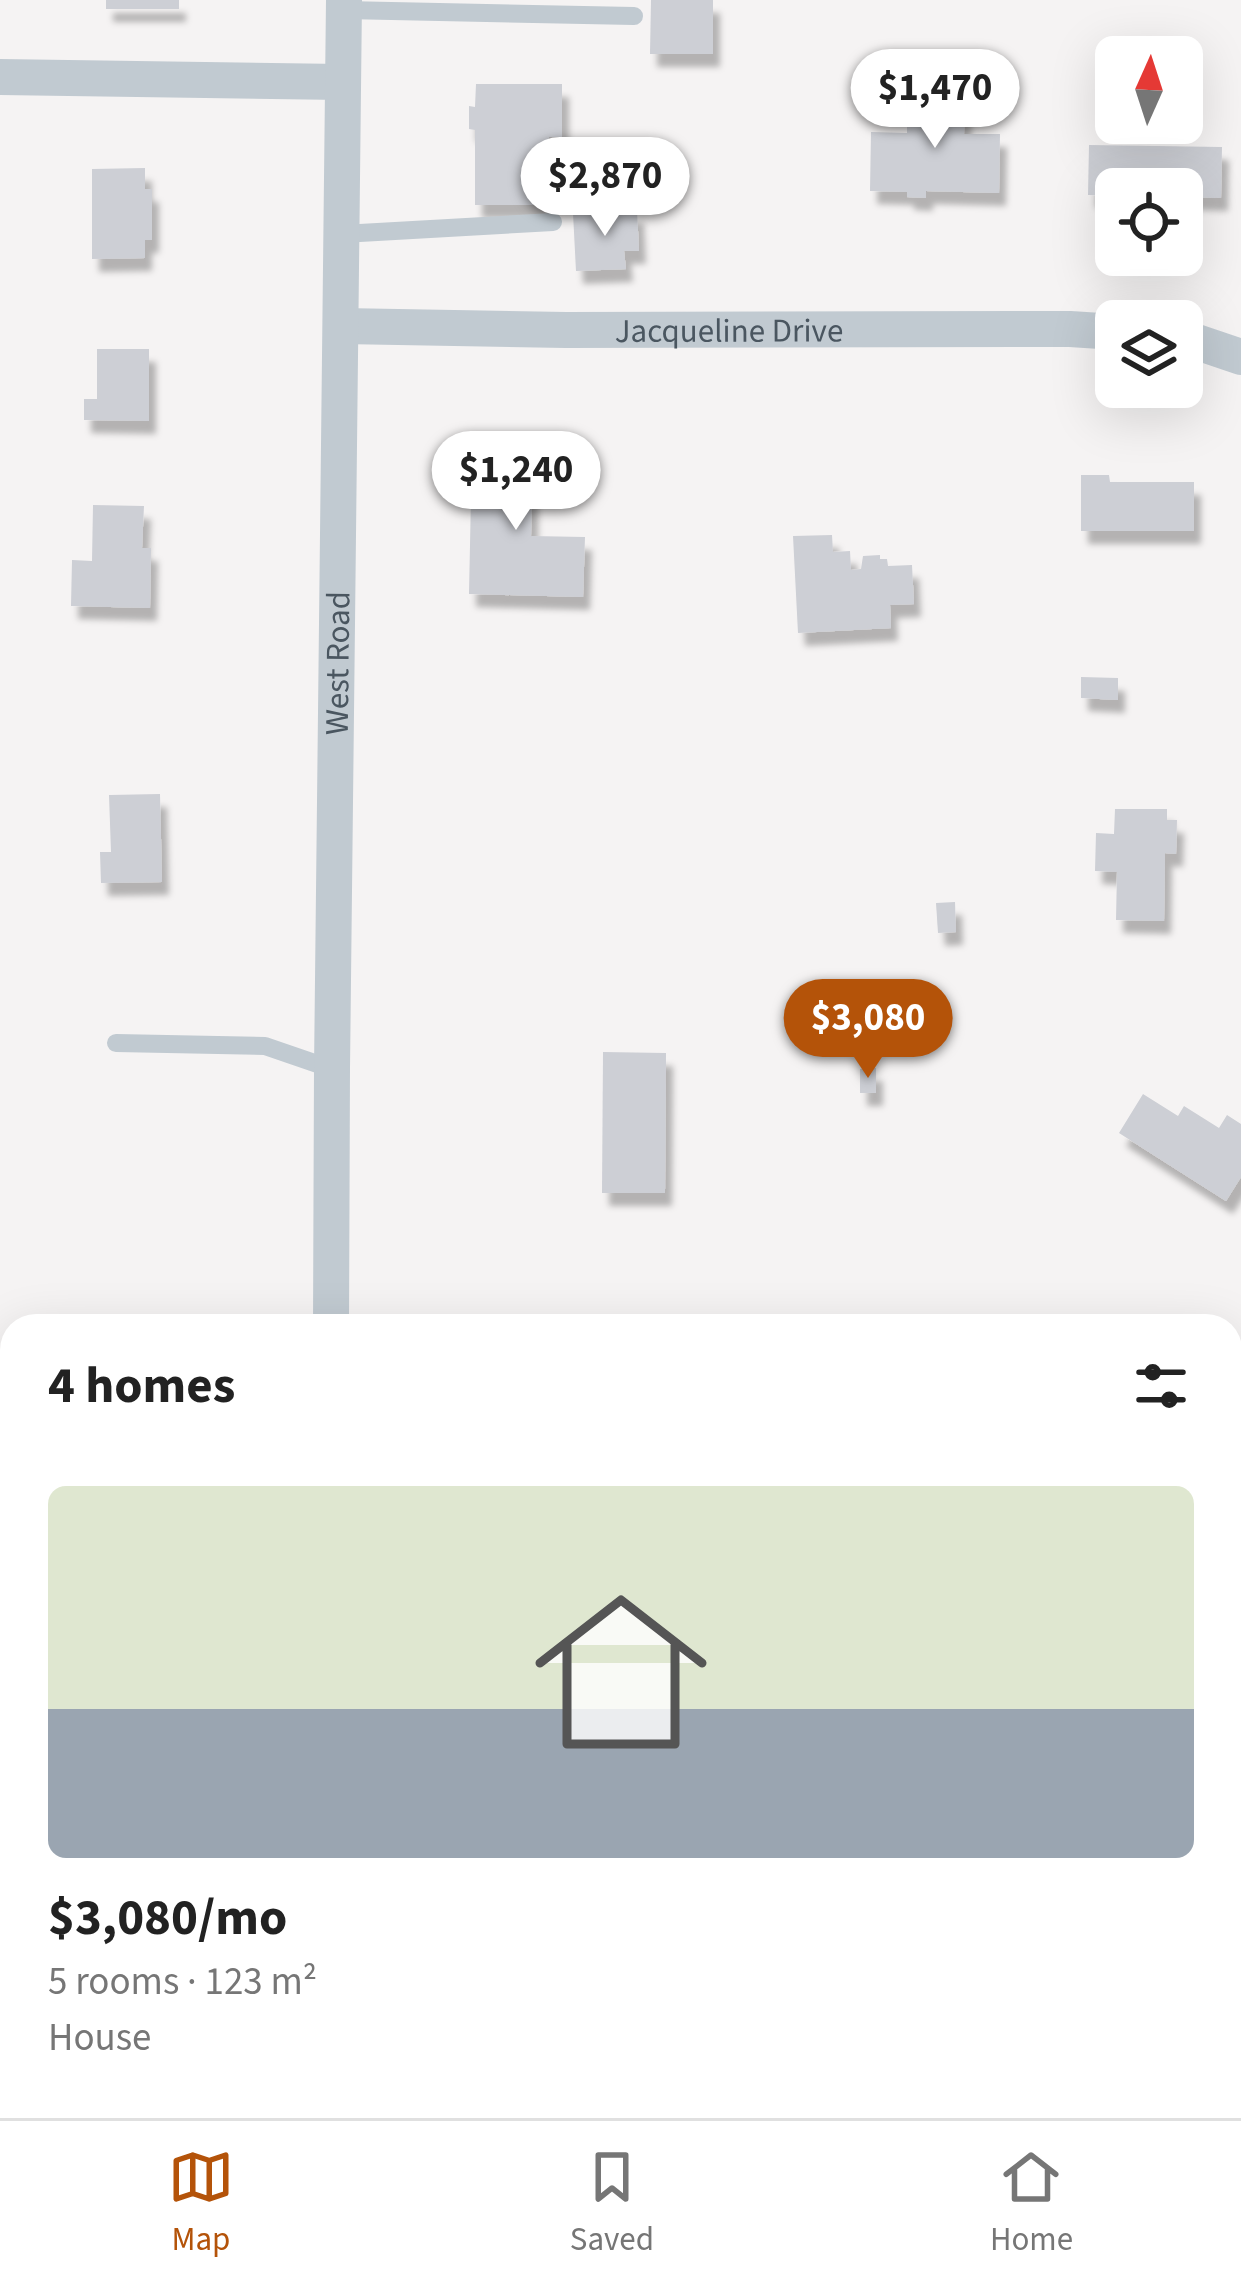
<!DOCTYPE html>
<html lang="en">
<head>
<meta charset="utf-8">
<style>
  :root { --surface:#fff; --page:#f6f6f6; --text:#222; --muted:#767676; --line:#e0e0e0; --accent:#b45309 }
  body { margin:0; font-family:"Source Sans 3",sans-serif; background:var(--page); color:var(--text); height:100vh; display:flex; flex-direction:column; font-size:45px; white-space:nowrap }
  * { box-sizing:border-box; margin:0 }
  p { font-size:39px; color:var(--muted) }
  .icon { flex:none; width:66px; height:66px; fill:none; stroke:currentColor; stroke-width:2; stroke-linecap:round; stroke-linejoin:round }
  .map { position:relative; flex:1; overflow:hidden }
  .details { position:absolute; left:0px; top:1314px; width:1242px; height:804px; display:flex; flex-direction:column; background:var(--surface); border-radius:36px 36px 0 0; box-shadow:0 12px 48px #0002 }
  .details>* { flex:none }
  .needle { width:78px; rotate:3deg }
  .tools { position:absolute; left:1095px; top:36px; display:grid; gap:24px }
  .tools a { display:grid; place-items:center; width:108px; height:108px; border-radius:18px; background:var(--surface); box-shadow:0 12px 48px #0002; font-size:60px }
  .price { position:absolute; translate:-50% -102px; padding:0 27px; border-radius:42px; background:#fff; color:#222; font-size:39px; line-height:78px; filter:drop-shadow(0 3px 6px #0008) }
  .price::after { content:''; position:absolute; left:50%; top:72px; width:36px; height:27px; margin-left:-18px; background:inherit; clip-path:polygon(0 0,100% 0,50% 100%) }
  .price.on { background:var(--accent); color:#fff }
  ul { padding:0; list-style:none }
  li { display:grid; align-content:center; gap:24px; height:636px; padding:0 48px }
  li span { display:grid; place-items:center; height:372px; border-radius:18px; color:#555 }
  li>.icon { margin-inline-start:auto }
  span .icon { width:216px; height:216px; fill:#fffc; stroke-width:1 }
  li b { font-size:51px }
  h2 { display:flex; justify-content:space-between; align-items:center; height:144px; padding:0 48px; font-size:51px }
  .dock { display:flex; justify-content:space-around; align-items:center; height:168px; border-top:3px solid var(--line); background:var(--surface); font-size:33px; color:var(--muted) }
  .dock a { display:grid; justify-items:center; gap:6px }
  .dock .on { color:var(--accent) }
  .map>svg:first-child { display:block }
</style>
</head>
<body>
<div class="map">
<svg width="1241" height="2118" viewBox="0 0 1241 2118">
  <defs>
    <filter id="shadow"><feDropShadow dx="7" dy="13" stdDeviation="3" flood-color="#0004"/></filter>
  </defs>
  <rect width="100%" height="100%" fill="#f5f3f3"/>
  <!-- education -->
  <path fill="#e6e4e5" d="M1230,1876h11v242h-892v-12h881z"/>
  <!-- building -->
  <g fill="#cdcfd5" filter="url(#shadow)">
    <rect x="106" y="0" width="73" height="9"/>
    <path d="M651,0h62v54h-63z"/>
    <path d="M476,84h86v53h-13v68h-74v-75l-6,-1v-23l6,1z"/>
    <path d="M907,91l58,1 -1,42h36l-1,59 -73,-2v7l-19,-1v-5l-37,-1 1,-59 36,1z"/>
    <path d="M1089,145l133,2 -1,51 -39,-1v-8h-66v7l-28,-1z"/>
    <path d="M145,168v21h7v51h-7v18l-53,1v-90z"/>
    <path d="M637,210l2,41h-15l2,18 -50,2 -3,-58z"/>
    <path d="M97,349h52v72l-65,-1v-21h13z"/>
    <path d="M472,447l61,1 -2,88 54,1 -2,60 -114,-3z"/>
    <path d="M1081,475h28l1,7h84v49h-113z"/>
    <path d="M93,505l51,1 -2,42h9l-1,60 -79,-2 1,-46 20,1z"/>
    <path d="M832,535l1,17 17,-1 1,19 10,-1 2,-13 17,-1v4h7l1,7 24,-1 2,39 -24,1 1,23 -93,5 -5,-97z"/>
    <path d="M1081,677l37,1v22l-37,-2z"/>
    <path d="M160,794l2,88 -61,1 -1,-31h11l-2,-57z"/>
    <path d="M1115,809h52v11h10l-1,34 -11,-1 -1,68 -48,-1 1,-48 -22,-1 1,-38 18,1z"/>
    <path d="M955,902l1,30 -18,1 -2,-30z"/>
    <path d="M603,1052l63,1 -1,140h-63z"/>
    <path d="M876,1068v25h-16v-24z"/>
    <path d="M1143,1094l35,22 6,-10 35,22 8,-13 14,9v53l-15,24 -107,-68z"/>
    <rect x="0" y="1511" width="12" height="42"/>
  </g>
  <g fill="none" stroke-linecap="round" stroke-linejoin="round">
    <!-- service -->
    <g stroke="#c1cad1" stroke-width="18">
      <path d="M344,10l290,6"/>
      <path d="M342,234l211,-12"/>
      <path d="M116,1043l149,3 67,23"/>
      <path d="M948,2118v-12"/>
      <path d="M1058,2118v-12"/>
    </g>
    <!-- minor -->
    <g stroke="#c1cad1" stroke-width="36">
      <path d="M0,77l342,5"/>
      <path id="s1" d="M342,326l224,4 504,-1 46,3"/>
      <path d="M1182,337l59,20"/>
      <path id="s2" d="M331,1326l1,-257 12,-1069"/>
      <path d="M1230,1826h11"/>
      <path d="M328,2118v-12"/>
    </g>
  </g>
  <g text-anchor="middle" stroke-width="12" stroke-linejoin="round" paint-order="stroke">
    <!-- street labels -->
    <g font-size="33" fill="#4a5660" stroke="#fff">
      <text dy="12" stroke="none"><textPath href="#s1" startOffset="387">Jacqueline Drive</textPath></text>
      <text dy="12" stroke="none"><textPath href="#s2" startOffset="663">West Road</textPath></text>
    </g>
  </g>
</svg>
<div class="tools">
<a><svg class="needle" viewBox="-14 -14 28 28"><path d="M0-13l5 13h-10z" fill="#e53935"/><path d="M0 13l5-13h-10z" fill="#767676"/></svg></a>
<a><svg class="icon" aria-label="locate" viewBox="0 0 24 24"><circle cx="12" cy="12" r="6"/><path d="M12 2v4M12 18v4M2 12h4M18 12h4"/></svg></a>
<a><svg class="icon" aria-label="layers" viewBox="0 0 24 24"><path d="M12 4l9 5-9 5-9-5zM3 14l9 5 9-5"/></svg></a>
</div>
<b class="price" style="left:935px;top:151px">$1,470</b>
<b class="price" style="left:605px;top:239px">$2,870</b>
<b class="price" style="left:516px;top:533px">$1,240</b>
<b class="price on" style="left:868px;top:1081px">$3,080</b>
<section class="details">
<h2>4 homes<svg class="icon" aria-label="filters" viewBox="0 0 24 24"><path d="M4 7h16M4 17h16"/><circle cx="9" cy="7" r="2"/><circle cx="15" cy="17" r="2"/></svg></h2>
<ul>
<li><span style="background:linear-gradient(#dfe7d0 60%,#9aa5b1 0)"><svg class="icon" aria-label="home" viewBox="0 0 24 24"><path d="M3 11l9-7 9 7M6 9v11h12V9"/></svg></span><div><b>$3,080/mo</b><p>5 rooms · 123 m²</p><p>House</p></div></li>
</ul>
</section>
</div>
<nav class="dock">
<a class="on"><svg class="icon" aria-label="map" viewBox="0 0 24 24"><path d="M3 6l6-2 6 2 6-2v14l-6 2-6-2-6 2zM9 4v14M15 6v14"/></svg>Map</a>
<a><svg class="icon" aria-label="saved" viewBox="0 0 24 24"><path d="M7 4h10v16l-5-4-5 4z"/></svg>Saved</a>
<a><svg class="icon" aria-label="home" viewBox="0 0 24 24"><path d="M3 11l9-7 9 7M6 9v11h12V9"/></svg>Home</a>
</nav>
</body>
</html>
